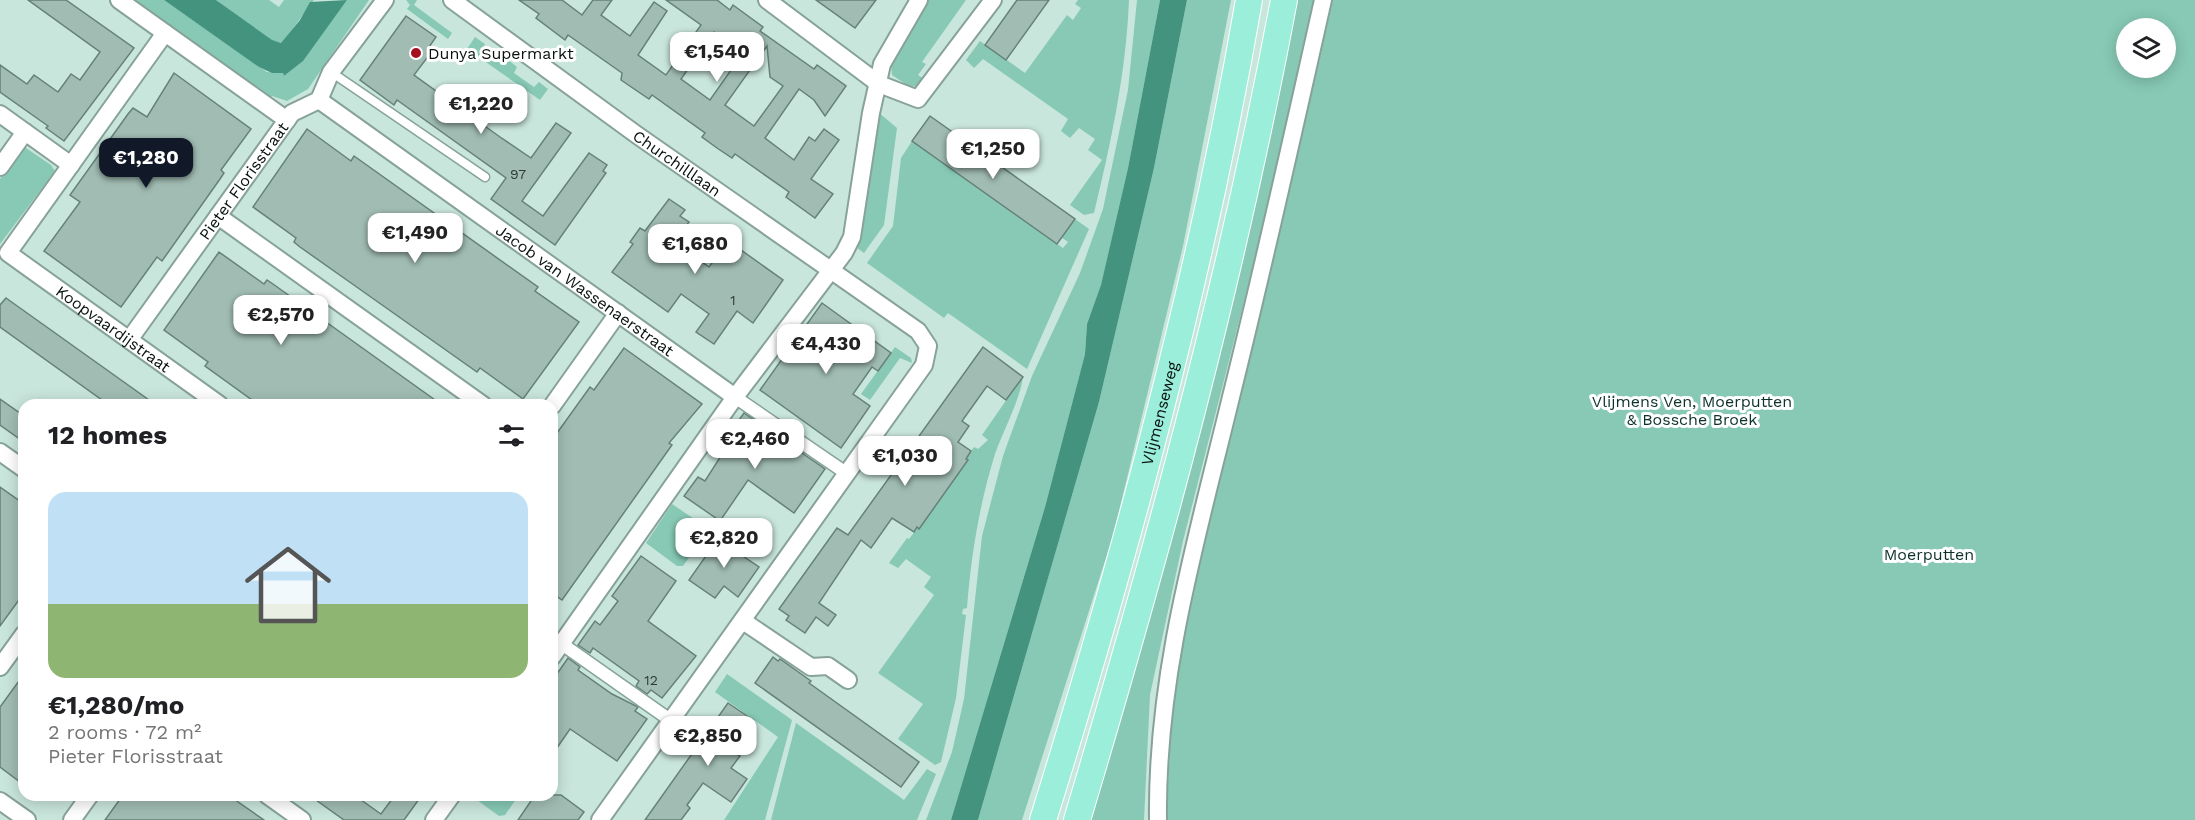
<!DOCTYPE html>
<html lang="en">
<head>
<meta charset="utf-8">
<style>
  :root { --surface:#fff; --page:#f6f6f6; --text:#202124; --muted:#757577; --accent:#111827 }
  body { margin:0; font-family:"Work Sans",sans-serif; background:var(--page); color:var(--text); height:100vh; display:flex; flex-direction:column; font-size:22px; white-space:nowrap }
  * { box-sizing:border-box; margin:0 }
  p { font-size:20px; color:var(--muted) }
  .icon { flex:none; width:33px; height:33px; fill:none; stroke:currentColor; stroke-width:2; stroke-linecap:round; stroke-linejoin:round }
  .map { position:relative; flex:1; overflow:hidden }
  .side { position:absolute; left:18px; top:399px; width:540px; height:402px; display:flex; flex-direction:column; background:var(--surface); border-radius:18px; box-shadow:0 3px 15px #0003 }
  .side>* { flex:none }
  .tools { position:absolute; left:2116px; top:18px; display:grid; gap:12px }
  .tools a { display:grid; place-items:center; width:60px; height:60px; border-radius:50%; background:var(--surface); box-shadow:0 3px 15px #0003; font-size:30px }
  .price { position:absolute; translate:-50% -51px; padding:0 14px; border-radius:12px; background:#fff; color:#222; font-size:20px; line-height:39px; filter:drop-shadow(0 2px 3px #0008) }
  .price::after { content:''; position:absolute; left:50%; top:36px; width:18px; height:14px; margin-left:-9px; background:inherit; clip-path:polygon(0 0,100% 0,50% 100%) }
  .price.active { background:var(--accent); color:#fff }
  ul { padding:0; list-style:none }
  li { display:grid; align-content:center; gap:12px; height:318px; padding:0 30px }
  li span { display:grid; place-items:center; height:186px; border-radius:18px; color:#555 }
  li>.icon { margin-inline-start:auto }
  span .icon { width:108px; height:108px; fill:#fffc; stroke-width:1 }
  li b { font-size:26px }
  h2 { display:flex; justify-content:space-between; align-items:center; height:72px; padding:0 30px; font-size:26px }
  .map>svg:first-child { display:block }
</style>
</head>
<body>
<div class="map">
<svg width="2195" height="820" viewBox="0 0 2195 820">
  <rect width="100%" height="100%" fill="#c9e6dc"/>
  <!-- green -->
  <g fill="#87c9b5" fill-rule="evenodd">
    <path d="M128,0h36l103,72 16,1 1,3 15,-12 48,-64h22l-61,89 -21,12 -15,-5 -4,5z"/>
    <path d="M216,0h53l10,7 5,-7h30l-32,43 -10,-2z"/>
    <path d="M417,0l-3,5 38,28 -4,6 -41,-30 3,-4 -4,-5z"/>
    <path d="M929,0h37l-44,62 4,2 -8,11 8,5 -6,5 -10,2 -18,-12 -1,-11z"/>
    <path d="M1078,0h51c-3,73 -18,143 -35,213l-10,2 -14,-10 32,-45 -14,-10 7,-11 -16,-11 -9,10 -9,-7 7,-12 -85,-60 -9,9 -8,-8 14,-19 45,32 42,-58 6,5 8,-12 -6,-4z"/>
    <path d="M1137,0h23l-32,168 -27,118 -14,38 -2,30 -40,153 -94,313h-25l26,-68 12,-53 18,-163 21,-80 29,-80 48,-103 23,-64 25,-119z"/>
    <path d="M1187,0h44l-48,246 -70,290 -91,284h-44l121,-418 55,-234z"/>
    <path d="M1293,0h21l-44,200 -87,341 -33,154 -6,125h-55z"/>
    <path d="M1333,0h862v820h-1029l10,-183 110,-431zM2127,28h39v40h-39z"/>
    <path d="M475,37l10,7 -3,6 20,14 5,-5 10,8 -3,6 20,14 5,-5 9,7 -8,11 -73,-51z"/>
    <path d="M878,112l19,16 -13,97 -20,28 -7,-5 5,-14z"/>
    <path d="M912,141l151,107 5,-6 -7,-5 14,-18 14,10 -62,140 -79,-56 -4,5 -77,-55 26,-37 8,-68z"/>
    <path d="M23,146l28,19 4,6 -55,73v-65z"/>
    <path d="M895,347l16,11 1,5 -12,-5 -30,42 -9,-6z"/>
    <path d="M1023,376c-2,22 -20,55 -28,78 -16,52 -24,102 -28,154l-4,1 -1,5 4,1 -10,83 -15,64 -6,3 -37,-26 25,-35 -45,-31 56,-78 -10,-8 7,-10 -25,-18 -8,9 -9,-5 18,-25 2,1 59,-78 -2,-2 8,-12 4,2 10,-9 -6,-5z"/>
    <path d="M672,504l34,23 1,5 -24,34h-6l-31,-23z"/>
    <path d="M727,674l65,46 -27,100h-41l54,-83 -63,-45z"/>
    <path d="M796,723l108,77 23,-31 9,5 -19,46h-146z"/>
    <path d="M470,795h49l-14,20 -6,1z"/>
  </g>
  <!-- water -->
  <g fill="#44937e">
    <path d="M164,0h52l56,40 9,3 19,-23 10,-18 37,-2 -44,61 -19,15 -1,-3h-11l-13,-6z"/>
    <path d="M1160,0h27l-33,168 -55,234 -121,418h-27l94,-313 40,-153 2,-30 14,-39 27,-117z"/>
  </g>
  <!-- building -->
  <g fill="#a1bdb3" stroke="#668178" stroke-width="1.5" fill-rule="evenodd">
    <path d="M28,0h38l68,48 -70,93 -18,-13 2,-2 -48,-34v-27l27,19 7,-9 24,17 13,-18 9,6 20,-28z"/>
    <path d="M519,0h43l20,15 11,-15h19l-11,15 29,21 24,-34 13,9 -29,44 28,20 35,-50 -35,-25h51l13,10 3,-5 30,22 -3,4 54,38 3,-4 29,21 -21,30 -11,-16 -15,-11 -34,49 29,22 15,-23 6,4 9,-12 15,11 -28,39 22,15 -18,24 -29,-21 3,-5 -54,-38 -3,4 -15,-10 -15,-11 3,-4 -53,-38 -3,4 -28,-19 1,-7 -54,-38 -3,5 -29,-22 3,-4zM714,32l29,21 -33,47 -29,-21zM767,46l3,31 13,9 -29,40 -29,-21z"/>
    <path d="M816,0h60l-21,28z"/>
    <path d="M1017,0h32l-43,60 -21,-15z"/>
    <path d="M406,16l30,21 -7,10 4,3 -19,25 86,62 31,21 25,-35 15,10 -49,68 21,15 46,-63 18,12 -4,6 3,2 -51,72 -64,-46 15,-21 -109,-78 -3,5 -34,-25z"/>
    <path d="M174,73l77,56 -30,41 3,3 -4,6 -58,82 -5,-4 -36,50 -77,-56 36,-49 -10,-7 58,-81 5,-6 14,9z"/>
    <path d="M930,116l145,103 -18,25 -145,-103z"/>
    <path d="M307,129l44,32 3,-5 184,131 -3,4 44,31 -56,77 -43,-31 -3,4 -126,-89 -51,-36 -6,-5 2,-4 -43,-31z"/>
    <path d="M669,199l16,11 -5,6 9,6 -15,20 35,25 14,-19 6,5 5,-8 49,35 -30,43 -16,-12 -23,33 -18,-12 13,-18 -28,-20 -13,18 -56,-40 21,-28 -3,-2 10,-14 5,3z"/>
    <path d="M219,252l45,32 3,-4 6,4 169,121h-183l-54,-39 3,-4 -44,-32z"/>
    <path d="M6,298l150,107h-47l-109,-78v-22z"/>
    <path d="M822,303l69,50 -13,18 -6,-4 -19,27 17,12 -29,42 -81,-58z"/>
    <path d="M983,347l40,30 -17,23 -19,-14 -25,35 7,5 -11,16 13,9 -5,8 2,1 -49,69 -2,-2 -3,5 -22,-14 -21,30 -10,-8 -42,63 17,12 -8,11 -12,-9 -11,16 -19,-13 3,-4 -10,-7 58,-81 11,7z"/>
    <path d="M624,348l78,56 -33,39 3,2 -110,155 -10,-7v-153l38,-53 4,3z"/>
    <path d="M0,399l24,17v26l-24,-17z"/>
    <path d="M744,413l81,56 -31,44 -46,-33 -28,41 -36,-25 14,-19 7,4 16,-25 -5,-4z"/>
    <path d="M0,487l24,17v89l-24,33z"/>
    <path d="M722,533l19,13 -4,6 22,15 -21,30 -14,-11 -9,12 -26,-18z"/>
    <path d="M641,556l35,25 -28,40 48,35 -34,42 -11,-8 -4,4 -11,-8 3,-5 -46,-33 -3,5 -12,-8 17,-24 5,4 18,-24 -6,-5z"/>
    <path d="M773,657l5,4 2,-2 31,22 -2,2 110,79 -18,25 -146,-104z"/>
    <path d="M568,658l12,9 -2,3 34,24 26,13 -3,4 12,8 -30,42 -47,-32 -18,26v-74z"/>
    <path d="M24,674v111l-24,-18v-60z"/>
    <path d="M728,703l25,17 -5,7 4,3 -17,23 5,3 -9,12 16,11 -16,23 -28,-19 -16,22 3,3 -9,12h-36z"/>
    <path d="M123,795h105l36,25h-159z"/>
    <path d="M309,795h45l27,19 14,-19h27l-18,25h-60z"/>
    <path d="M535,795h26l23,17 -6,8h-60z"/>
  </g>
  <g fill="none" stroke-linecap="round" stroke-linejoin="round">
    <defs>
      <path id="service" d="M331,72l154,105"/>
      <g id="pedestrian">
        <path d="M735,397l111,76"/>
        <path d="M562,644l108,76"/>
      </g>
      <g id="minor">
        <path d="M119,0l168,120"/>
        <path id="s1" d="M452,0l185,135 281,196 10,15 -4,19 -324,455"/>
        <path d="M767,0l112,84 39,15 75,-99"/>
        <path id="s2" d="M165,33l-157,220 212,152"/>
        <path id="s3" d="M319,100l416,297"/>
        <path d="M0,114l71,51"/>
        <path d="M0,167l25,-35"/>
        <path d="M218,216l265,189"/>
        <path id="s4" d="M129,340l163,-227 27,-13 12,-28 54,-72"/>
        <path d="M552,406l66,-93"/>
        <path d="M0,452l24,17"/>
        <path d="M743,621l68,46 17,-1 20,14"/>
        <path d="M552,657l183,-260 109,-144 8,-16 19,-124 11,-49 37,-64"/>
        <path d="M0,667l24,-33"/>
        <path d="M267,795l35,25"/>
        <path d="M0,801l27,19"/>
        <path d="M72,820l18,-25"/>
        <path d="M434,820l18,-25"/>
        <path d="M1158,820c-2,-146 39,-282 73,-423 33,-132 62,-264 92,-397"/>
      </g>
      <g id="primary">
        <path id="s5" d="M1043,820c84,-269 158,-542 206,-820"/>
        <path d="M1077,820c81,-270 155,-542 207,-820"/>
      </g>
    </defs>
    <!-- service casing -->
    <use href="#service" stroke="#86a299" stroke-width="11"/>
    <!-- pedestrian casing -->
    <use href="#pedestrian" stroke="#86a299" stroke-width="15"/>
    <!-- minor casing -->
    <use href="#minor" stroke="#86a299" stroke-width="20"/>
    <!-- primary casing -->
    <use href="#primary" stroke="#fff" stroke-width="28"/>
    <!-- service -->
    <use href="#service" stroke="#fff" stroke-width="8"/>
    <!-- pedestrian -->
    <use href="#pedestrian" stroke="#fff" stroke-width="12"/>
    <!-- minor -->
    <use href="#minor" stroke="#fff" stroke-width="16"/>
    <!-- primary -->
    <use href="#primary" stroke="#9beed9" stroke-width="26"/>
  </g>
  <!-- markers -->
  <circle fill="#a60e22" stroke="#fff" stroke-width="2" cx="416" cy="53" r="6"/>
  <g text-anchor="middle" stroke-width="6" stroke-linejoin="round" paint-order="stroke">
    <!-- number labels -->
    <g font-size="14" fill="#2e3c37">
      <text x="518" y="179">97</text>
      <text x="733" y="305">1</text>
      <text x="651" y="685">12</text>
    </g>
    <!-- poi labels -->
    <g font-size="16" fill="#07110e" stroke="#fff" text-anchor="start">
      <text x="428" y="59">Dunya Supermarkt</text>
    </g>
    <!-- street labels -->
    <g font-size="16" fill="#07110e" stroke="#fff">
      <text dy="6" stroke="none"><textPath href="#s1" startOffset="278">Churchilllaan</textPath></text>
      <text dy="6" stroke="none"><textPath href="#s4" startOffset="196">Pieter Florisstraat</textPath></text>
      <text dy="6" stroke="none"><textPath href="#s3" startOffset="327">Jacob van Wassenaerstraat</textPath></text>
      <text dy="6" stroke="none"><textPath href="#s2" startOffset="400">Koopvaardijstraat</textPath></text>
      <text dy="6" stroke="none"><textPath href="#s5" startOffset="423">Vlijmenseweg</textPath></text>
    </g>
    <!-- park labels -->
    <g font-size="16" fill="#0c3229" stroke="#fff">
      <text x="1692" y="407">Vlijmens Ven, Moerputten<tspan x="1692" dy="18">&amp; Bossche Broek</tspan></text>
      <text x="1929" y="560">Moerputten</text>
    </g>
  </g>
</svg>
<div class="tools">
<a><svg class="icon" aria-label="layers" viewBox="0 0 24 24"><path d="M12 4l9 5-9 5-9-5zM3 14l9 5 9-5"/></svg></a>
</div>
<b class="price" style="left:717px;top:83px">€1,540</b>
<b class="price" style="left:481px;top:135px">€1,220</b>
<b class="price" style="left:993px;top:180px">€1,250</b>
<b class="price active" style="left:146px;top:189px">€1,280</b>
<b class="price" style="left:415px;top:264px">€1,490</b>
<b class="price" style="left:695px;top:275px">€1,680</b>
<b class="price" style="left:281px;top:346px">€2,570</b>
<b class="price" style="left:826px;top:375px">€4,430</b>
<b class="price" style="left:755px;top:470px">€2,460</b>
<b class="price" style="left:905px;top:487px">€1,030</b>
<b class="price" style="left:724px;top:569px">€2,820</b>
<b class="price" style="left:708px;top:767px">€2,850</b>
<section class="side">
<h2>12 homes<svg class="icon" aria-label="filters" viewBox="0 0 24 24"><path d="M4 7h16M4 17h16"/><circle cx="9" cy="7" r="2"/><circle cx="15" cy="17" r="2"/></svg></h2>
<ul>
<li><span style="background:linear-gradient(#bfe0f5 60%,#8fb573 0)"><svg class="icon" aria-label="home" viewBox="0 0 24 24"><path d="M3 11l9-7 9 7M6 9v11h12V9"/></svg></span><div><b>€1,280/mo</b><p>2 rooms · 72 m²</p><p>Pieter Florisstraat</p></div></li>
</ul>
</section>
</div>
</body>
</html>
